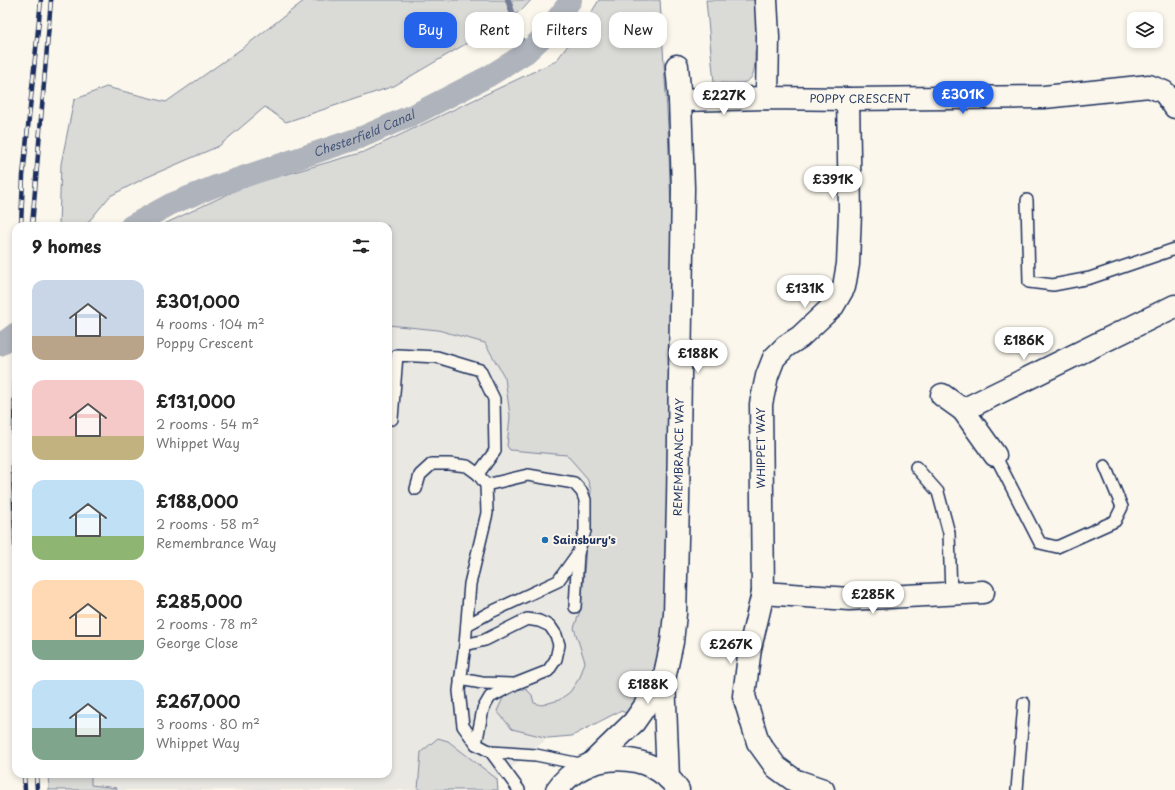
<!DOCTYPE html>
<html lang="en">
<head>
<meta charset="utf-8">
<style>
  :root { --surface:#fff; --page:#f2f2f2; --text:#222; --muted:#767676; --accent:#2563eb }
  body { margin:0; font-family:"Playpen Sans",sans-serif; background:var(--page); color:var(--text); height:100vh; display:flex; flex-direction:column; font-size:15px; white-space:nowrap }
  * { box-sizing:border-box; margin:0 }
  p { font-size:13px; color:var(--muted) }
  .icon { flex:none; width:22px; height:22px; fill:none; stroke:currentColor; stroke-width:2; stroke-linecap:round; stroke-linejoin:round }
  .map { position:relative; flex:1; overflow:hidden }
  .sheet { position:absolute; left:12px; top:222px; width:380px; height:556px; display:flex; flex-direction:column; background:var(--surface); border-radius:12px; box-shadow:0 2px 6px #0003 }
  .sheet>* { flex:none }
  .hud { position:absolute; left:404px; top:12px; width:380px; height:36px; display:flex; gap:8px }
  .tools { position:absolute; left:1127px; top:12px; display:grid; gap:8px }
  .tools a { display:grid; place-items:center; width:36px; height:36px; border-radius:8px; background:var(--surface); box-shadow:0 2px 6px #0003; font-size:20px }
  .price { position:absolute; translate:-50% -34px; padding:0 9px; border-radius:14px; background:#fff; color:#222; font-size:13px; line-height:26px; filter:drop-shadow(0 1px 2px #0008) }
  .price::after { content:''; position:absolute; left:50%; top:24px; width:12px; height:9px; margin-left:-6px; background:inherit; clip-path:polygon(0 0,100% 0,50% 100%) }
  .price.current { background:var(--accent); color:#fff }
  ul { padding:0; list-style:none }
  li { display:flex; align-items:center; gap:12px; height:100px; padding:0 20px }
  li span { display:grid; place-items:center; flex:none; width:112px; height:80px; border-radius:12px; color:#555 }
  li>.icon { margin-inline-start:auto }
  span .icon { width:48px; height:48px; fill:#fffc; stroke-width:1 }
  li b { font-size:17px }
  h2 { display:flex; justify-content:space-between; align-items:center; height:48px; padding:0 20px; font-size:17px }
  .tag { padding:0 14px; border-radius:12px; background:var(--surface); box-shadow:0 2px 6px #0003; font-size:14px; line-height:36px }
  .tag.current { background:var(--accent); color:#fff }
  .map>svg:first-child { display:block }
</style>
</head>
<body>
<div class="map">
<svg width="1175" height="790" viewBox="0 0 1175 790">
  <rect width="100%" height="100%" fill="#fbf7ec"/>
  <filter id="ink" filterUnits="userSpaceOnUse"><feTurbulence type="fractalNoise" baseFrequency=".025" numOctaves="2"/><feDisplacementMap in="SourceGraphic" scale="8" xChannelSelector="R" yChannelSelector="G"/><feConvolveMatrix kernelMatrix="1 2 1 2 8 2 1 2 1" color-interpolation-filters="sRGB"/></filter>
  <g filter="url(#ink)">
    <!-- built -->
    <path fill="#eae8e2" d="M388,325l50,5 47,13 20,35 5,38 158,26 -41,271 -7,-2 -48,25 -24,2 -51,41 1,11h-423l1,-16h312z"/>
    <!-- green -->
    <g fill="#dadad7" stroke="#7a849a">
      <path d="M305,0h226l-8,9 -20,13 -109,64 -108,36 -21,-15 -46,39 -74,32 -35,18 -25,30h-23l-3,-1 2,-61 13,-64 32,-13 60,15 78,-55z"/>
      <path d="M599,0h61l8,127 4,111 -7,352 -3,46 -9,41 -26,36 -7,-2 -48,25 -24,2 -36,-9 -15,-18 6,-13 12,-9h11l6,6 2,8 8,2 17,-5 11,-8 10,-15 5,-15 -11,-34 7,-20 10,-118 -4,-12 -20,-23 -57,-5 -3,-4 3,-30 -5,-38 -20,-35 -47,-13 -50,-5v-99h-228l85,-40 119,-34 192,-91 29,-38z"/>
      <path d="M706,0h51l4,46 -6,5c1,38 -9,32 -41,32z"/>
      <path d="M438,738l10,3 49,38 1,11h-80l3,-38z"/>
      <path d="M48,774h43v11l26,3 -1,2h-67z"/>
    </g>
    <g fill="none" stroke-linecap="round" stroke-linejoin="round">
      <!-- stream -->
      <path stroke="#747e96" stroke-width="6" d="M508,0l18,53"/>
      <!-- canal -->
      <g stroke="#afb3bb" stroke-width="22">
        <path id="s1" d="M131,226l40,-22 45,-18 146,-49 57,-25 70,-36 37,-23 16,-15 29,-38"/>
        <path d="M0,345l16,-12"/>
      </g>
      <defs>
        <g id="service">
          <path d="M1027,200l2,82 24,3 37,-7 85,-29"/>
          <path d="M392,419l5,-64 40,2 43,13 14,29 1,52 -17,23"/>
          <path d="M995,455l45,88 17,4 58,-26 7,-14 -17,-41"/>
          <path d="M916,467l22,25 11,41 2,61"/>
          <path d="M416,489l4,-14 12,-11h17l18,2 11,8 8,11 1,28 -17,71 -5,61 -6,46 4,35 13,18 15,8 45,3 49,10"/>
          <path d="M575,607l3,-54"/>
          <path d="M467,625l22,-12 69,-32 20,-28 7,-22v-31l-3,-8 -8,-9 -46,-8 -42,10"/>
          <path d="M465,645l20,-5 42,-21 12,2 11,5 6,9 3,10 -3,14 -8,12 -33,13 -25,13 -7,12 -7,35"/>
          <path d="M460,679l22,4 30,1"/>
          <path d="M491,752l28,38"/>
          <path d="M1017,790l7,-87"/>
        </g>
        <g id="minor">
          <path d="M766,0l2,37 -1,61"/>
          <path id="s2" d="M680,100l87,-2 81,1 196,-2 105,-11 15,6 11,15"/>
          <path d="M942,395l21,15"/>
          <path d="M995,455l-32,-45 212,-104"/>
          <path d="M763,593l86,6 134,-7"/>
          <path d="M592,763l42,-41 30,-43"/>
          <path id="s3" d="M668,778l-4,-99 8,-37 3,-28 3,-112 5,-314 -3,-88 -3,-34"/>
          <path d="M823,790l-29,-10 -18,-13 -18,-25 -14,-46 6,-48 13,-55 -2,-189 6,-28 7,-18 12,-12 14,-9 33,-31 11,-19 4,-23 2,-51 -2,-114"/>
        </g>
        <path id="trunk" d="M557,790c27,-40 95,-42 121,0"/>
      </defs>
      <!-- service casing -->
      <use href="#service" stroke="#1b2f5e" stroke-width="14"/>
      <!-- minor casing -->
      <use href="#minor" stroke="#1b2f5e" stroke-width="25"/>
      <!-- trunk casing -->
      <use href="#trunk" stroke="#1b2f5e" stroke-width="25"/>
      <!-- service -->
      <use href="#service" stroke="#fbf7ec" stroke-width="11"/>
      <!-- minor -->
      <use href="#minor" stroke="#fbf7ec" stroke-width="22"/>
      <!-- trunk -->
      <use href="#trunk" stroke="#fbf7ec" stroke-width="22"/>
      <defs>
        <g id="rail">
          <path d="M21,226l2,-50 18,-176"/>
          <path d="M32,226l19,-226"/>
          <path d="M16,348l-3,119 3,109"/>
          <path d="M24,774l1,16"/>
          <path d="M36,774l1,16"/>
        </g>
      </defs>
      <!-- rail casing -->
      <use href="#rail" stroke="#1b2f5e" stroke-width="4.5"/>
      <!-- rail -->
      <use href="#rail" stroke="#fbf7ec" stroke-width="3" stroke-dasharray="9" stroke-linecap="butt"/>
    </g>
  </g>
  <!-- markers -->
  <circle fill="#1f6fb2" stroke="#fbf7ec" stroke-width="1.5" cx="545" cy="540" r="4"/>
  <g text-anchor="middle" stroke-width="4" stroke-linejoin="round" paint-order="stroke">
    <!-- street labels -->
    <g font-size="11" fill="#1b2f5e" stroke="#fbf7ec">
      <text dy="4" stroke="none"><textPath href="#s2" startOffset="180">POPPY CRESCENT</textPath></text>
      <text transform="translate(761 448) rotate(-90)" y="4">WHIPPET WAY</text>
      <text dy="4" stroke="none"><textPath href="#s3" startOffset="322">REMEMBRANCE WAY</textPath></text>
    </g>
    <!-- poi labels -->
    <g font-size="11" font-weight="bold" fill="#1b2f5e" stroke="#fbf7ec" text-anchor="start">
      <text x="553" y="544">Sainsbury's</text>
    </g>
    <!-- water labels -->
    <g font-size="12" font-style="italic" fill="#47577a" stroke="#fbf7ec">
      <text dy="4" stroke="none"><textPath href="#s1" startOffset="251">Chesterfield Canal</textPath></text>
    </g>
  </g>
</svg>
<div class="tools">
<a><svg class="icon" aria-label="layers" viewBox="0 0 24 24"><path d="M12 4l9 5-9 5-9-5zM3 14l9 5 9-5"/></svg></a>
</div>
<b class="price current" style="left:963px;top:115px">£301K</b>
<b class="price" style="left:724px;top:116px">£227K</b>
<b class="price" style="left:833px;top:200px">£391K</b>
<b class="price" style="left:805px;top:309px">£131K</b>
<b class="price" style="left:1024px;top:361px">£186K</b>
<b class="price" style="left:698px;top:374px">£188K</b>
<b class="price" style="left:873px;top:615px">£285K</b>
<b class="price" style="left:731px;top:665px">£267K</b>
<b class="price" style="left:648px;top:705px">£188K</b>
<div class="hud">
<a class="tag current">Buy</a>
<a class="tag">Rent</a>
<a class="tag">Filters</a>
<a class="tag">New</a>
</div>
<section class="sheet">
<h2>9 homes<svg class="icon" aria-label="filters" viewBox="0 0 24 24"><path d="M4 7h16M4 17h16"/><circle cx="9" cy="7" r="2"/><circle cx="15" cy="17" r="2"/></svg></h2>
<ul>
<li><span style="background:linear-gradient(#c9d6e8 70%,#b9a48a 0)"><svg class="icon" aria-label="home" viewBox="0 0 24 24"><path d="M3 11l9-7 9 7M6 9v11h12V9"/></svg></span><div><b>£301,000</b><p>4 rooms · 104 m²</p><p>Poppy Crescent</p></div></li>
<li><span style="background:linear-gradient(#f6c9c9 70%,#c2b280 0)"><svg class="icon" aria-label="home" viewBox="0 0 24 24"><path d="M3 11l9-7 9 7M6 9v11h12V9"/></svg></span><div><b>£131,000</b><p>2 rooms · 54 m²</p><p>Whippet Way</p></div></li>
<li><span style="background:linear-gradient(#bfe0f5 70%,#8fb573 0)"><svg class="icon" aria-label="home" viewBox="0 0 24 24"><path d="M3 11l9-7 9 7M6 9v11h12V9"/></svg></span><div><b>£188,000</b><p>2 rooms · 58 m²</p><p>Remembrance Way</p></div></li>
<li><span style="background:linear-gradient(#ffd9b3 75%,#7fa58c 0)"><svg class="icon" aria-label="home" viewBox="0 0 24 24"><path d="M3 11l9-7 9 7M6 9v11h12V9"/></svg></span><div><b>£285,000</b><p>2 rooms · 78 m²</p><p>George Close</p></div></li>
<li><span style="background:linear-gradient(#bfe0f5 60%,#7fa58c 0)"><svg class="icon" aria-label="home" viewBox="0 0 24 24"><path d="M3 11l9-7 9 7M6 9v11h12V9"/></svg></span><div><b>£267,000</b><p>3 rooms · 80 m²</p><p>Whippet Way</p></div></li>
</ul>
</section>
</div>
</body>
</html>
